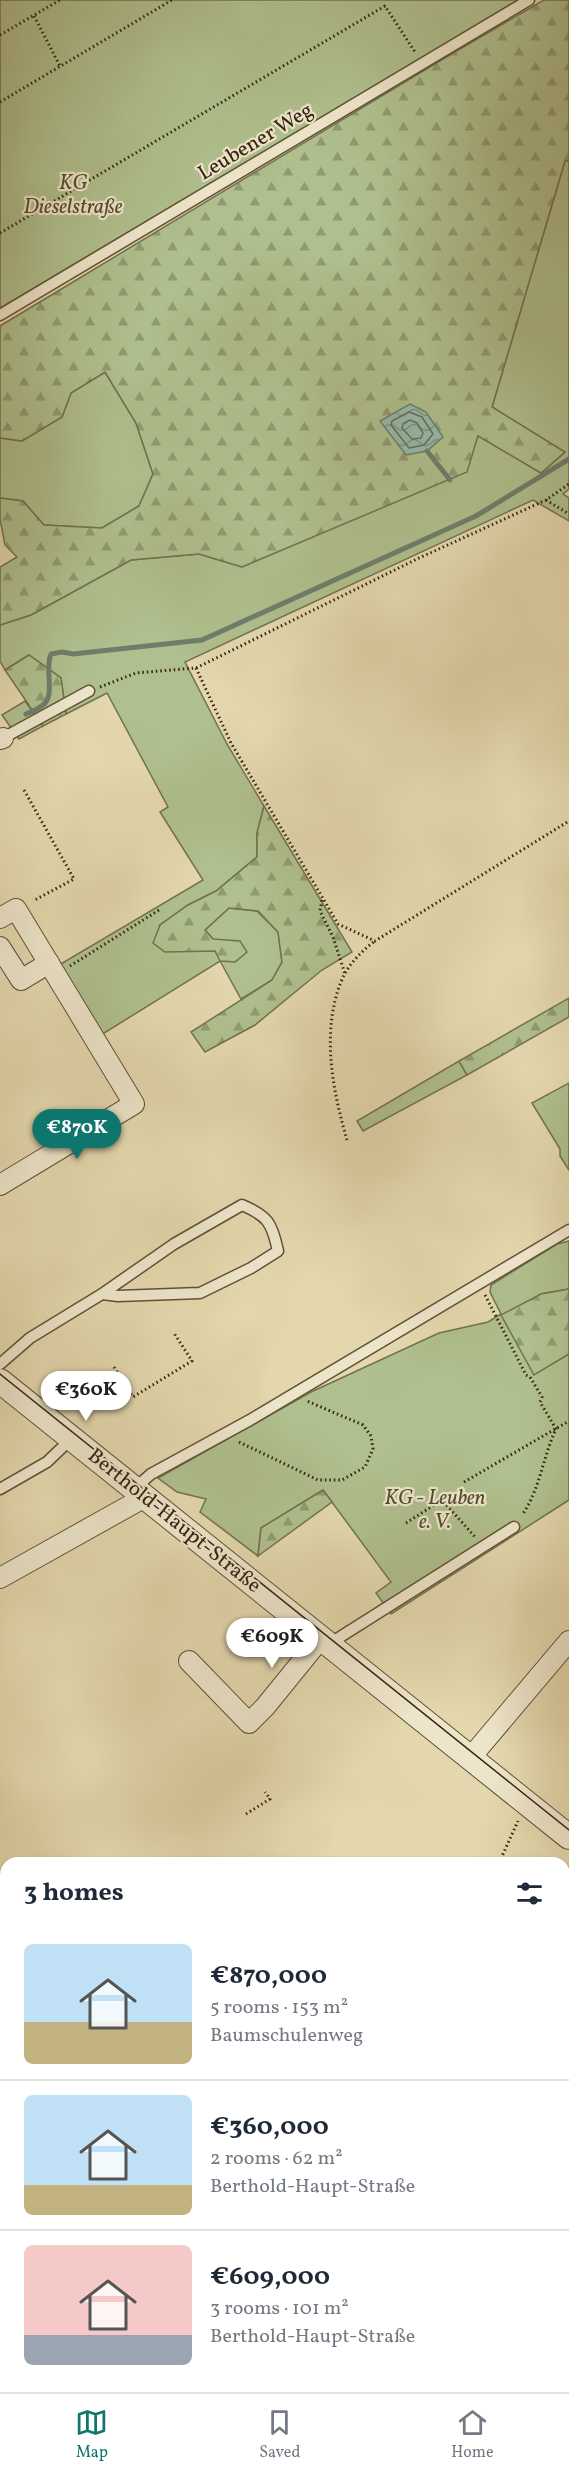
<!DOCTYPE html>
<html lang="en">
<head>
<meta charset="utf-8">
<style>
  :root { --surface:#fff; --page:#f2f2f3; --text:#1f2937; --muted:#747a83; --line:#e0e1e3; --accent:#0f766e }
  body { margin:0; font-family:Vollkorn,serif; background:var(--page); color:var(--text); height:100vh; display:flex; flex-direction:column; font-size:22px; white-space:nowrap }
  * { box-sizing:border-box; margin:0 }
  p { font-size:20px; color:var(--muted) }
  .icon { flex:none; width:33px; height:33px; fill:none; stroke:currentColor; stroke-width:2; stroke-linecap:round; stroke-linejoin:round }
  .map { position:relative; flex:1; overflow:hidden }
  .panel { position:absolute; left:0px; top:1857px; width:570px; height:536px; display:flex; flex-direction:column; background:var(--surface); border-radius:18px 18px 0 0; box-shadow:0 2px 4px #0004 }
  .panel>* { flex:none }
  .price { position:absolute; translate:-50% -51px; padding:0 14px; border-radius:21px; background:#fff; color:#222; font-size:20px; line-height:39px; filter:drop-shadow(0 2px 3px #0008) }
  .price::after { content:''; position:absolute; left:50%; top:36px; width:18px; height:14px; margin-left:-9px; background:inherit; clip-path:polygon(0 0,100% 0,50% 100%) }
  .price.selected { background:var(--accent); color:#fff }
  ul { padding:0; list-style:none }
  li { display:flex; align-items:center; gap:18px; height:150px; padding:0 24px }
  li+li { border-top:2px solid var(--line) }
  li span { display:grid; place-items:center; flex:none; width:168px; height:120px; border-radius:9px; color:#555 }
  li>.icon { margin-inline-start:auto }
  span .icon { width:72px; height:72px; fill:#fffc; stroke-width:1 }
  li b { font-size:26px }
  h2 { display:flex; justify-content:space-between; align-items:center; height:72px; padding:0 24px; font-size:26px }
  .dock { display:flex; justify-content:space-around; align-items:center; height:84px; border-top:2px solid var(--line); background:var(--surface); font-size:16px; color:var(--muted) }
  .dock a { display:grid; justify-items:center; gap:3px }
  .dock .selected { color:var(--accent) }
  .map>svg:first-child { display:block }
</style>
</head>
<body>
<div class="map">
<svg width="569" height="2392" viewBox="0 0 569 2392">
  <defs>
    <pattern id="forest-firs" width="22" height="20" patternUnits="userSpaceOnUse" patternTransform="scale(1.5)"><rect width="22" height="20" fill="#afbf8d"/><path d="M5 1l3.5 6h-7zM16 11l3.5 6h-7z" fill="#8f9b72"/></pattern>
    <pattern id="water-waves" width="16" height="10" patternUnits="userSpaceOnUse" patternTransform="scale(1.5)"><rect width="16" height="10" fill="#95baa9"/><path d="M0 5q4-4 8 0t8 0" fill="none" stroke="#7a9788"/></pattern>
  </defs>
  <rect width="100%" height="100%" fill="#e4d7ad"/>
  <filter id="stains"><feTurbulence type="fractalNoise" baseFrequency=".00333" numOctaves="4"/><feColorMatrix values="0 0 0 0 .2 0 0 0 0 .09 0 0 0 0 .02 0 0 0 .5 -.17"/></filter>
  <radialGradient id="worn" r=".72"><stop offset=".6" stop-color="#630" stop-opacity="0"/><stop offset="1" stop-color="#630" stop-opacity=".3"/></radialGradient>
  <!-- green -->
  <g fill="#afbf8d" stroke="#72724e" stroke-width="1.5">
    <path d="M0,0h521l-521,308z"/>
    <path d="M565,161h4v328l-6,5 6,4v23l-36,-21 -348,162 42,82 37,62 -7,27v24l-41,34 -28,14 -28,20 53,14 -8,-9 24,-22 28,3 21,21 4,30 -10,18 -31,19 -21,-38 -119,74 -42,-70 144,-85 -43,-68 8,-5 -61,-114 -41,21 -5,-36 -32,-23 -24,15 -5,-9v-36l31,-10 100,-55 68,-6 43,13 236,-132 63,38 24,-21 -73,-45z"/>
    <path d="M105,372l31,51 17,51 -14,32 -37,22 -58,-3 -21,-24 -23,-3v-60l22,3 40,-24 9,-24z"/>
    <path d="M25,701l18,25 -24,13 -17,-24z"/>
    <path d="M459,1061l8,14 -104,56 -6,-10z"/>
    <path d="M569,1083v87l-9,-14v-7l-28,-46z"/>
    <path d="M569,1241v48l-28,5 -7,80 35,-20v146l-178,114 -15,-21 15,-11 -68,-92 -62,38 -3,28 -58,-44 6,-13 -29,-7 -19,-14 153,-86 128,-59 49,-11 13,-8 -11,-22 1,-7 66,-41z"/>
    <path d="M198,2387l222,-1 2,6h-237z"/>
  </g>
  <!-- forest -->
  <g fill="url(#forest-firs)" stroke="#72724e" stroke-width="1.5">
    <path d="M544,0h25v161h-4l-73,246 73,45 -24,21 -63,-37 -11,36 -225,95 -43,-13 -68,6 -100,55 -31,10v-58l17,-10 -12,-12 -5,-26v-21l23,3 21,24 58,3 37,-22 14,-32 -17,-51 -31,-51 -34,21 -9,24 -40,24 -22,-3v-112l448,-270z"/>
    <path d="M29,655l32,23 5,36 -23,12 -38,-56z"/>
    <path d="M264,806l88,146 -30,18 -67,55 -50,27 -14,-20 81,-52 10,-18 -4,-30 -20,-21 -29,-3 -24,22 8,9 27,2 7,11 -12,10 -15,-1 -5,-10 -50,1 -12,-9 7,-18 28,-20 28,-14 41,-34v-24z"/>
    <path d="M569,998v19l-102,58 -8,-14z"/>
    <path d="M569,1289v65l-35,21 -33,-60 40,-21z"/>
    <path d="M323,1490l9,12 -74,54 3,-28z"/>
  </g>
  <!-- water -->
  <path fill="url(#water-waves)" stroke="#6e7e6c" stroke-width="1.5" d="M410,404l16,8 17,25 -16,14 -21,4 -26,-34z"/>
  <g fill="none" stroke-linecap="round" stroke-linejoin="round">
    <!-- shore -->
    <g stroke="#646f5c" stroke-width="1.5">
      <path d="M409,412l13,5 11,17 -9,11 -15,3 -18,-23 1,-4z"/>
      <path d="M410,420l7,3 6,10 -2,5 -9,1 -10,-11 1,-4z"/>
    </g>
    <!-- stream -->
    <g stroke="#6e7e6c" stroke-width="5">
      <path d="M427,451l23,29"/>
      <path d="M26,714c5,-2 12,-5 17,-9 13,-10 1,-37 8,-51l11,-2 11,2 129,-14 274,-124 93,-57"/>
    </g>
    <defs>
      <g id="service">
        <path d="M0,315l529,-315"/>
        <path d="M3,738l86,-47"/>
        <path d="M0,1364l30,-26 72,-44 72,-50 68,-39c26,11 30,18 36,46l-27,17 -51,25 -82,3 -16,-2"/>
        <path d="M135,1488l16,-14 99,-54 319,-190"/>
        <path d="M0,1489l47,-27 25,-24"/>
        <path d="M329,1644l185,-117"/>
      </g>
      <g id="minor">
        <path d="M0,739l3,-1"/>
        <path d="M0,918l16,-9 118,195 -134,81"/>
        <path d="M0,947l21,33 28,-17"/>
        <path d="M0,1578l145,-81"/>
        <path d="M189,1661l60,62 16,-16 56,-69"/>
        <path d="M471,1757l98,-116"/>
        <path d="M564,2021l5,-3"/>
        <path d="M564,2109l5,-3"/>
        <path d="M564,2274l5,4"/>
      </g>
      <g id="tertiary">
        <path d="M0,1381l569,456"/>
        <path d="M0,2131l6,15"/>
        <path d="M103,2386l2,6"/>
      </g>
    </defs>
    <!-- service casing -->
    <use href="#service" stroke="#605137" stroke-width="13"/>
    <!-- minor casing -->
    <use href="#minor" stroke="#605137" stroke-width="22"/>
    <!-- tertiary casing -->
    <use href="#tertiary" stroke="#605137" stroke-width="26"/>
    <!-- path -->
    <g stroke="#342410" stroke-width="3" stroke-dasharray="1.5 3" stroke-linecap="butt">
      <path d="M34,16l26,50"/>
      <path d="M0,35l60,-35"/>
      <path d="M0,102l172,-102"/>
      <path d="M0,233l385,-227 30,46"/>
      <path d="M546,500l23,14"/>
      <path d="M196,668l35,75 107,181 37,17 194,-120"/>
      <path d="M100,687l36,-14 60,-5 221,-109 129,-59 23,-16"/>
      <path d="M24,790l50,89 -41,22"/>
      <path d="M322,900l-2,11 13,26 12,37"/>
      <path d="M70,966l89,-56"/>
      <path d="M347,1140c-15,-51 -27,-114 -3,-165 7,-13 19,-25 31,-34"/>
      <path d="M485,1295l41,80 4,2 12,20 -2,5 16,27c-13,27 -16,61 -34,86"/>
      <path d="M114,1367l19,30 59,-36 -18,-28"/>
      <path d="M239,1442l79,38h24l23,-13 8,-18 -2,-13 -8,-11 -56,-24"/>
      <path d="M464,1482l105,-61"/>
      <path d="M406,1523l36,-23 34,38"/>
      <path d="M246,1814l24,-15 -5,-7"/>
      <path d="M499,1863l19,-42"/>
      <path d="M564,1921l5,4"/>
      <path d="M564,1931l5,-6"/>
      <path d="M564,2143l5,9"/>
      <path d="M344,2392l11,-6"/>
    </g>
    <!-- service -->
    <use href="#service" stroke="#ede5ca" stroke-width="10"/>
    <!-- minor -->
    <use href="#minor" stroke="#ede5ca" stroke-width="20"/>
    <!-- tertiary -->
    <use href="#tertiary" stroke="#ede5ca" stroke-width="24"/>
    <!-- tram -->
    <path stroke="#342410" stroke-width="1.5" d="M0,1374l569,456"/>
  </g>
  <g text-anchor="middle" stroke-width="4.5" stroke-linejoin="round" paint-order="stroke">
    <!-- street labels -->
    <g font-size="21" fill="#342410" stroke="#ede5ca">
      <text transform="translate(255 141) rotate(-31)" y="7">Leubener Weg</text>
      <text transform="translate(175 1520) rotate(39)" y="7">Berthold-Haupt-Straße</text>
    </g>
    <!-- park labels -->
    <g font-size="21" font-style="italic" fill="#534b2f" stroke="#ede5ca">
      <text x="73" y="189">KG<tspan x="73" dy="24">Dieselstraße</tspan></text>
      <text x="435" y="1504">KG - Leuben<tspan x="435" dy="24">e. V.</tspan></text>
    </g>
  </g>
  <rect width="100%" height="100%" filter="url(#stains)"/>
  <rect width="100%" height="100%" fill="url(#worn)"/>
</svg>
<b class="price selected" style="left:77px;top:1160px">€870K</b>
<b class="price" style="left:86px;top:1422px">€360K</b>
<b class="price" style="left:272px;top:1669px">€609K</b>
<section class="panel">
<h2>3 homes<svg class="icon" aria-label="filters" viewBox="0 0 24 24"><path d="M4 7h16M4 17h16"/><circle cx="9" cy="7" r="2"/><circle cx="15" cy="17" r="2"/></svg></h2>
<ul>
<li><span style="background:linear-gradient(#bfe0f5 65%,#c2b280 0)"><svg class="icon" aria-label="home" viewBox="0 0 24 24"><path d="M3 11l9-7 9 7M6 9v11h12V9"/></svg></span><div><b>€870,000</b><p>5 rooms · 153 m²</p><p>Baumschulenweg</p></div></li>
<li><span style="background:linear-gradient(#bfe0f5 75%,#c2b280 0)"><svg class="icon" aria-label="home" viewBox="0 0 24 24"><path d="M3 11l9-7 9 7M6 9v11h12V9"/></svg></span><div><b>€360,000</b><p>2 rooms · 62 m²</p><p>Berthold-Haupt-Straße</p></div></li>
<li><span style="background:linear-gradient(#f6c9c9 75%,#9aa5b1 0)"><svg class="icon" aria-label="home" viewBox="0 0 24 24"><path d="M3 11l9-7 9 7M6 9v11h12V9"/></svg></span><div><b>€609,000</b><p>3 rooms · 101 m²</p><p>Berthold-Haupt-Straße</p></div></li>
</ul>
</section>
</div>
<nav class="dock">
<a class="selected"><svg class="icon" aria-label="map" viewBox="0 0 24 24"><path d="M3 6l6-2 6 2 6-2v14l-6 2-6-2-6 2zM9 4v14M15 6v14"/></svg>Map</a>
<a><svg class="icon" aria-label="saved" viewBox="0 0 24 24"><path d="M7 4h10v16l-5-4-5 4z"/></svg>Saved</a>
<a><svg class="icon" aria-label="home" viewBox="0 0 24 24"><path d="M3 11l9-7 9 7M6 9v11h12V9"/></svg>Home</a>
</nav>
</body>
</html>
